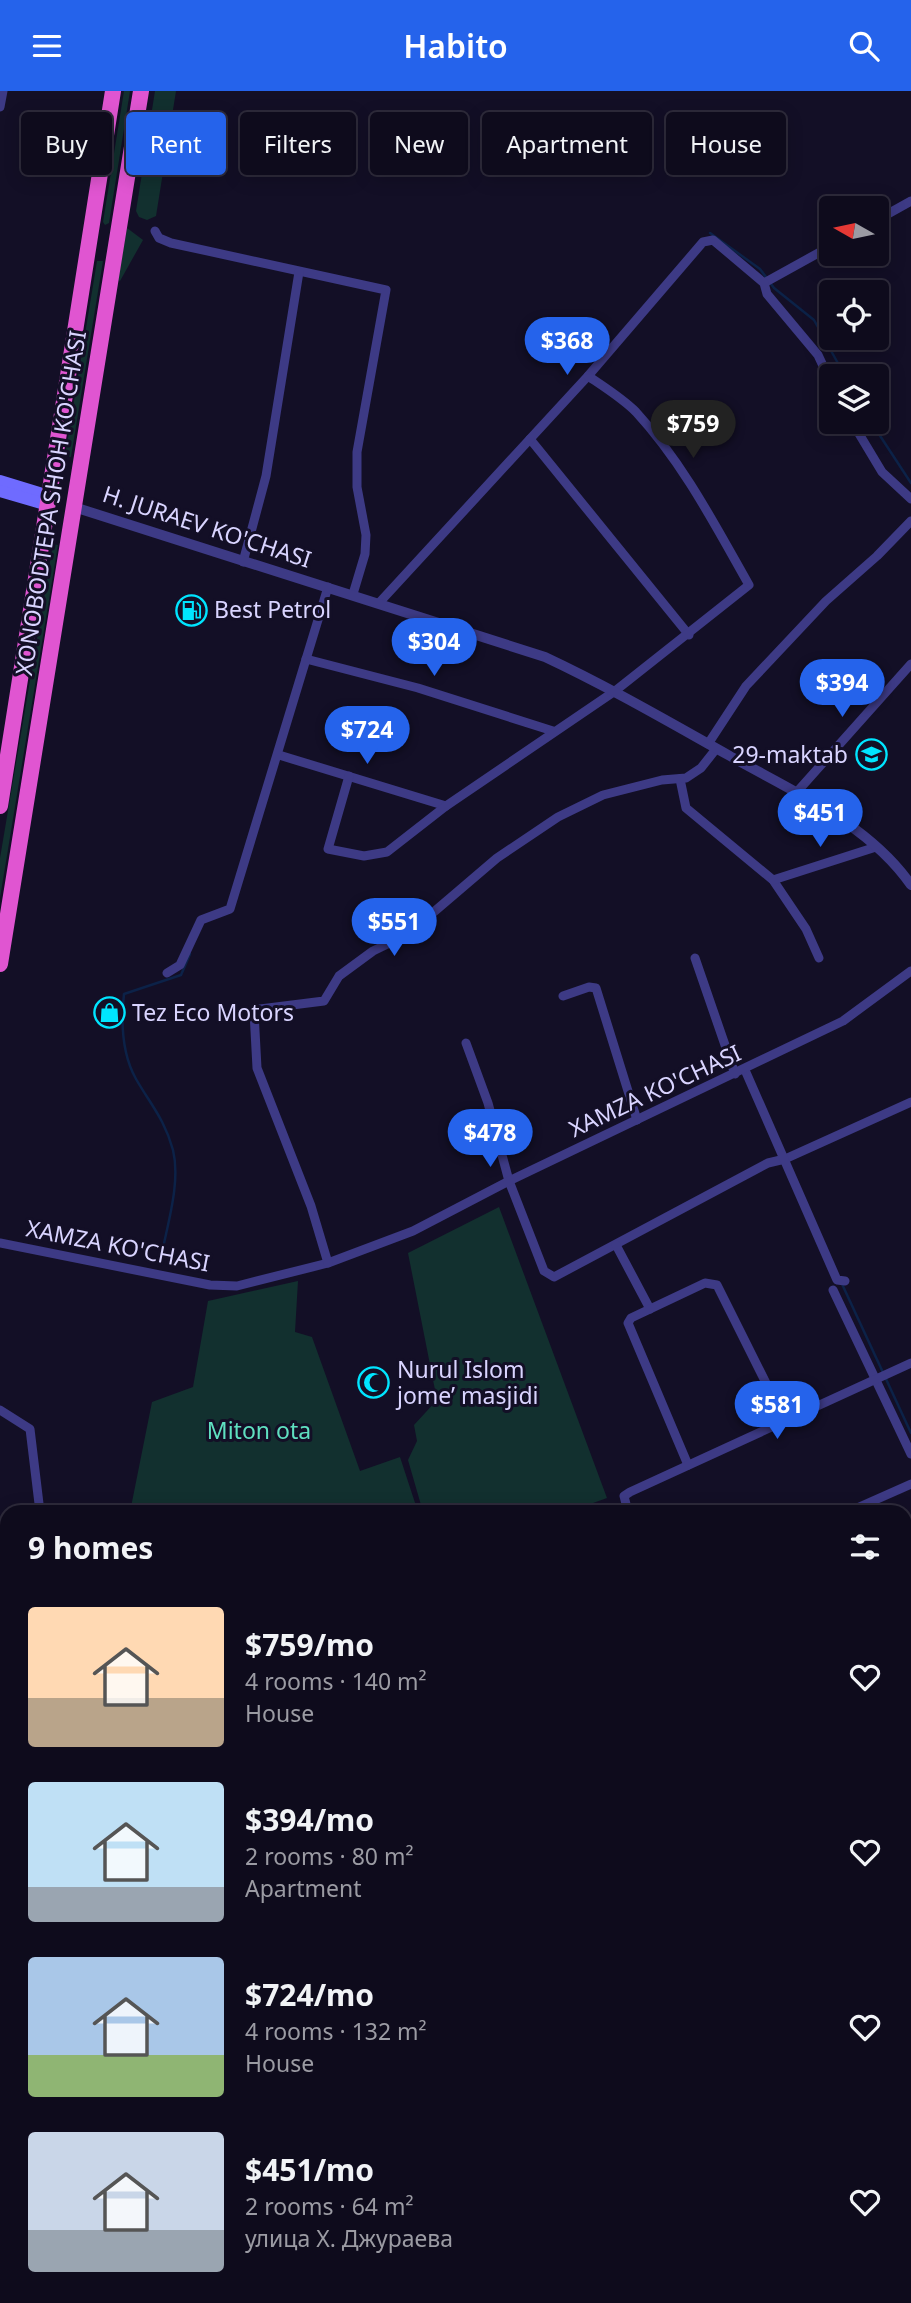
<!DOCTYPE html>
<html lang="en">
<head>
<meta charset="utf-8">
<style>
  :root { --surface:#0e0b1c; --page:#171425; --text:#f1f3f6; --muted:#9b9ba3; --line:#2e2b3b; --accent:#2563eb }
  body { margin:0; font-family:"Noto Sans",sans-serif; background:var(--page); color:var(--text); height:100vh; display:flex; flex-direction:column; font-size:26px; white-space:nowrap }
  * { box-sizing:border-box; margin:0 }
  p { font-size:23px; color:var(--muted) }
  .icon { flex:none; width:38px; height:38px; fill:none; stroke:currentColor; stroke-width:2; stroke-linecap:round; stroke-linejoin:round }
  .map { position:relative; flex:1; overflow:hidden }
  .details { position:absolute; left:0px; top:1414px; width:912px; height:798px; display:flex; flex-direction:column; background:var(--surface); border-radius:21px 21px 0 0; box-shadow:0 4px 18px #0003,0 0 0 2px var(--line) }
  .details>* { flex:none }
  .banner { position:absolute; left:21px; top:21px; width:870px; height:63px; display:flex; gap:14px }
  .needle { width:46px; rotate:279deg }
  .tools { position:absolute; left:819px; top:105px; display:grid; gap:14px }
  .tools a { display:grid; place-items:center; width:70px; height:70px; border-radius:7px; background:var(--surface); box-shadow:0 4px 18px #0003,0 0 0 2px var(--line); font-size:35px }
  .price { position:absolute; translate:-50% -60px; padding:0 16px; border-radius:24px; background:var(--accent); color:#fff; font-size:23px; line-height:46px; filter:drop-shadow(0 2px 4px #0008) }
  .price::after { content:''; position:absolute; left:50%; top:42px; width:21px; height:16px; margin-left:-10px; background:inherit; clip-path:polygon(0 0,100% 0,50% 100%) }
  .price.current { background:#222; color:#fff }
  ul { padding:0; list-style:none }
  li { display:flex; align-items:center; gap:21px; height:175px; padding:0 28px }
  li span { display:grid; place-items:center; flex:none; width:196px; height:140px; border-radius:7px; color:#555 }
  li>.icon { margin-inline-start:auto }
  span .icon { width:84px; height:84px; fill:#fffc; stroke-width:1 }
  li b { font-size:30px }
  h2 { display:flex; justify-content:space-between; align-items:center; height:84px; padding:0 28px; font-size:30px }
  .tag { padding:0 24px; border-radius:7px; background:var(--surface); box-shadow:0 4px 18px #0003,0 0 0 2px var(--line); font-size:24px; line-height:63px }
  .tag.current { background:var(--accent); color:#fff }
  header { display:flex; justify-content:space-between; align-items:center; height:91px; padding:0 28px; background:var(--accent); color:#fff; font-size:32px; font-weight:600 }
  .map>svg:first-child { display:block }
</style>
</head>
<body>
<header><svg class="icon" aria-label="menu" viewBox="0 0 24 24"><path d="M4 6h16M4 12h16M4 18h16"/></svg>Habito<svg class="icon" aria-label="search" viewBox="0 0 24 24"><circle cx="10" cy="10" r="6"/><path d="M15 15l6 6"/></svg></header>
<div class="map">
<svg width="911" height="2212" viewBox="0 0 911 2212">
  <rect width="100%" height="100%" fill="#130f26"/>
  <!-- green -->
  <g fill="#12302f">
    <path d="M124,0h6l-21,132 -4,2 -2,-3z"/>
    <path d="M155,0h21l-20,125 -9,4 -8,-3 -3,-6z"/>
    <path d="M127,137l16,12 -23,41 -2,-1z"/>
    <path d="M97,170h6l-32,196 -6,-1z"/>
    <path d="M53,453l5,1 -58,353v-40z"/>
    <path d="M499,1116l108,291 -39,14h-145l-15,-52 9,-19 -3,-16 23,-25 -29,-147z"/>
    <path d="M298,1190l-3,51 17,5 48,134 40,-14 18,55h-288l22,-110 41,-15 15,-86z"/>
  </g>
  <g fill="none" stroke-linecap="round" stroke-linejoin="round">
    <!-- stream -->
    <g stroke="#0c2248" stroke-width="2.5">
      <path d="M710,142l50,36 14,19 40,32 31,56"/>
      <path d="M871,331l40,61"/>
      <path d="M161,1167c6,-33 20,-75 12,-108 -8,-30 -22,-45 -37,-71 -14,-25 -15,-58 -12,-85l57,-19 9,-21"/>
      <path d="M842,1193l69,149"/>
      <path d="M905,1860l6,1"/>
    </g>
    <!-- minor -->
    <g stroke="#3d3a85" stroke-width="9">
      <path d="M0,16l3,-16"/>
      <path d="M877,129l34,-19"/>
      <path d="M155,140l4,7 12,5 215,47 -29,162v35l9,48 -1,19 -12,40"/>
      <path d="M764,192l67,-37"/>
      <path d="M852,331l30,50 29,27"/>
      <path d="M530,348l159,196"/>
      <path d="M243,471l23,-86 33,-204"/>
      <path d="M379,512l209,-227 115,-134 10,-2 51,43 3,11 51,61 13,28"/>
      <path d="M306,568l112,29 135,43"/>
      <path d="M708,653l38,-58 80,-85 51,-45 34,-35"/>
      <path d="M279,664l167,51"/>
      <path d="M349,685l-21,73 36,7 23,-4 59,-46 169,-115 134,-106c-34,-60 -66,-122 -113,-173 -14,-14 -32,-25 -48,-36"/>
      <path d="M680,688l6,29 87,72 33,49 13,29"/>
      <path d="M796,702l115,-129"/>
      <path d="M773,789l103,-33"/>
      <path d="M695,867l40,116"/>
      <path d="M167,882l13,-8 21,-45 29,-11 98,-322"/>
      <path d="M563,905l26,-9 7,1 41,132"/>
      <path d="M466,952l22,60 21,78 35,90 10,6 214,-114 17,-4 126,-57"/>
      <path d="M745,979l92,210 8,1"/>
      <path d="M0,1152l210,42 27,1 91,-23 85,-32 96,-50 334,-160 68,-50"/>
      <path d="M616,1154l34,64"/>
      <path d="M328,1172l-17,-57 -54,-138 -3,-56 6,-3 64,-8 15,-25 34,-25 35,-17 89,-76 61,-41 45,-22 59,-15 24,-2 15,-10 15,-19"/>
      <path d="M833,1199l78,164"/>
      <path d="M0,1319l30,19 10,83"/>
      <path d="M688,1374l-60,-142 3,-5 74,-35 12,2 68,136"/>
      <path d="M628,1421l-4,-16 6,-4 281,-129"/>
      <path d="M848,1421l63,-28"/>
      <path d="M905,1510l6,-3"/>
      <path d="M905,1620l6,-2"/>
      <path d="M905,1733l6,-3"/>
      <path d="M906,1842l5,-2"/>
      <path d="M133,2205l174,7"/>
      <path d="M33,2212l7,-7"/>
    </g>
    <!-- tertiary -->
    <path stroke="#3d3a85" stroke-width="10" d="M74,416l471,150c64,30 124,65 185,99 62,35 139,68 181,129"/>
    <!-- secondary -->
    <g stroke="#6f6bff" stroke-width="12">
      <path d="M0,390l49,15"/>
      <path d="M0,400l48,14"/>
    </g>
    <!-- trunk -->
    <g stroke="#e055d1" stroke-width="16">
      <path d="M0,715l113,-715"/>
      <path d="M0,873l141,-873"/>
    </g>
    <defs>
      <path id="rail" d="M905,2185h6"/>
    </defs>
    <!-- rail casing -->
    <use href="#rail" stroke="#00e5ff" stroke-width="5"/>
    <!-- rail -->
    <use href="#rail" stroke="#130f26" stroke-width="2.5" stroke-dasharray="8" stroke-linecap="butt"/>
  </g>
  <!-- icons -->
  <defs>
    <symbol id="fuel-ring" viewBox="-11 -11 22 22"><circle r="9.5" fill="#130f26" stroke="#00e5ff" stroke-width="1.5"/><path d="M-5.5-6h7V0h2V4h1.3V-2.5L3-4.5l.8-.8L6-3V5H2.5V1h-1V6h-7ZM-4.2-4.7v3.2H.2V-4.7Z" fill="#00e5ff"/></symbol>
    <symbol id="school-ring" viewBox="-11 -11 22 22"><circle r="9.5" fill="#130f26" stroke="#00e5ff" stroke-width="1.5"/><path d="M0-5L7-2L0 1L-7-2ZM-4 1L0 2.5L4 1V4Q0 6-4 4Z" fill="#00e5ff"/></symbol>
    <symbol id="shop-ring" viewBox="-11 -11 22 22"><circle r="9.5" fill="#130f26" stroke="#00e5ff" stroke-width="1.5"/><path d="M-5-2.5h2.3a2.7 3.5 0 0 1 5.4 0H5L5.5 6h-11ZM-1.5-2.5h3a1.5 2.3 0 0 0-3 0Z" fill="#00e5ff"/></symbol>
    <symbol id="mosque-ring" viewBox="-11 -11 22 22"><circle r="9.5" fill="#130f26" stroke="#00e5ff" stroke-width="1.5"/><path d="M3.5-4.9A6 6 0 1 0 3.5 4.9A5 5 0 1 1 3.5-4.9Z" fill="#00e5ff"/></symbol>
  </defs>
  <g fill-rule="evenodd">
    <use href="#fuel-ring" x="174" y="502" width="35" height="35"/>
    <use href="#school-ring" x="854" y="646" width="35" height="35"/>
    <use href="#shop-ring" x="92" y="904" width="35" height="35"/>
    <use href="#mosque-ring" x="356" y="1274" width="35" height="35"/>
  </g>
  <g text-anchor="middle" stroke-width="6" stroke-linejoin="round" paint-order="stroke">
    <!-- street labels -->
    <g font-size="23" fill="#d9d4ff" stroke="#130f26">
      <text transform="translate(51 412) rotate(-81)" y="8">XONOBODTEPA SHOH KO'CHASI</text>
      <text transform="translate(207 436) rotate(18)" y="8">H. JURAEV KO'CHASI</text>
      <text transform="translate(655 1000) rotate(-25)" y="8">XAMZA KO'CHASI</text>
      <text transform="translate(118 1155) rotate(11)" y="8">XAMZA KO'CHASI</text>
    </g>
    <!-- poi labels -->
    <g font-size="23" fill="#d9d4ff" stroke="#130f26" text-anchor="start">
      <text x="214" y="527">Best Petrol</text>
      <text x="848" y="672" text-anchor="end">29-maktab</text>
      <text x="132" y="930">Tez Eco Motors</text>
      <text x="397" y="1287">Nurul Islom<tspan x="397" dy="26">jome’ masjidi</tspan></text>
    </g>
    <!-- park labels -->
    <g font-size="23" fill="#5fe0c0" stroke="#130f26">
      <text x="259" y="1348">Miton ota</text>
    </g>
  </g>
</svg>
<div class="tools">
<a><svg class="needle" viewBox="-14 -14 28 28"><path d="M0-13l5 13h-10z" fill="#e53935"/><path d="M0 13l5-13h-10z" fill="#9b9ba3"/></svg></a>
<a><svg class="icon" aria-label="locate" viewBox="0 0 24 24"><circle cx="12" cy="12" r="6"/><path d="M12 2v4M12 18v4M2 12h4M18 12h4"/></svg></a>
<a><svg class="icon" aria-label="layers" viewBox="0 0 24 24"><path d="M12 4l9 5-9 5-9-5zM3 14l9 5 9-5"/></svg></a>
</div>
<b class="price" style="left:567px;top:286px">$368</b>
<b class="price current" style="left:693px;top:369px">$759</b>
<b class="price" style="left:434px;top:587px">$304</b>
<b class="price" style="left:842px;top:628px">$394</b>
<b class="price" style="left:367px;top:675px">$724</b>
<b class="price" style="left:820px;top:758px">$451</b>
<b class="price" style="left:394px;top:867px">$551</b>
<b class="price" style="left:490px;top:1078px">$478</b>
<b class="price" style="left:777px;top:1350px">$581</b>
<div class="banner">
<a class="tag">Buy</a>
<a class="tag current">Rent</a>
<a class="tag">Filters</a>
<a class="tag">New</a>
<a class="tag">Apartment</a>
<a class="tag">House</a>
</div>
<section class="details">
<h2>9 homes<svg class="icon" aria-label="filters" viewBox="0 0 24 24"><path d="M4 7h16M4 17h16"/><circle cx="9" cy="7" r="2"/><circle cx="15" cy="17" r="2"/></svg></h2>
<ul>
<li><span style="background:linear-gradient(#ffd9b3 65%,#b9a48a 0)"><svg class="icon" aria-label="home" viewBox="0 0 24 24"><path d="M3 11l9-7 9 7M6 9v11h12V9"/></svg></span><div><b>$759/mo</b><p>4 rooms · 140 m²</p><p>House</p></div><svg class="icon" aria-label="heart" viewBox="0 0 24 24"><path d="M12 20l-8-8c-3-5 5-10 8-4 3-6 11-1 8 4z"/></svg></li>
<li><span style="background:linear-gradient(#bfe0f5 75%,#9aa5b1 0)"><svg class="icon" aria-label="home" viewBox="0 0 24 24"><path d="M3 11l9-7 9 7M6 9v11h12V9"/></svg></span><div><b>$394/mo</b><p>2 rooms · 80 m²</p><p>Apartment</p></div><svg class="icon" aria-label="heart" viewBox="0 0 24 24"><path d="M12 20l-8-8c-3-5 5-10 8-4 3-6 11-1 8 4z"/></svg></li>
<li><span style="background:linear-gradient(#a9c7e8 70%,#8fb573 0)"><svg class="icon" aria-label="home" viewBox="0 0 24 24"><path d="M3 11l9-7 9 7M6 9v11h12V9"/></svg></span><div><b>$724/mo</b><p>4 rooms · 132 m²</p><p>House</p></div><svg class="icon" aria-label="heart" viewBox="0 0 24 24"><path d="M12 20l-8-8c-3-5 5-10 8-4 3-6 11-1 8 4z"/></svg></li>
<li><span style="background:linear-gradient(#c9d6e8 70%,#9aa5b1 0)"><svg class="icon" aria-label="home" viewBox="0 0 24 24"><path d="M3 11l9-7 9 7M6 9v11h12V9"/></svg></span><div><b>$451/mo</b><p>2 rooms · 64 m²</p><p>улица Х. Джураева</p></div><svg class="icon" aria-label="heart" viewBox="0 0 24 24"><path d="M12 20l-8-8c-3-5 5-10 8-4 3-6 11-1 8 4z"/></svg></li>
</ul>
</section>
</div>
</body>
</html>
